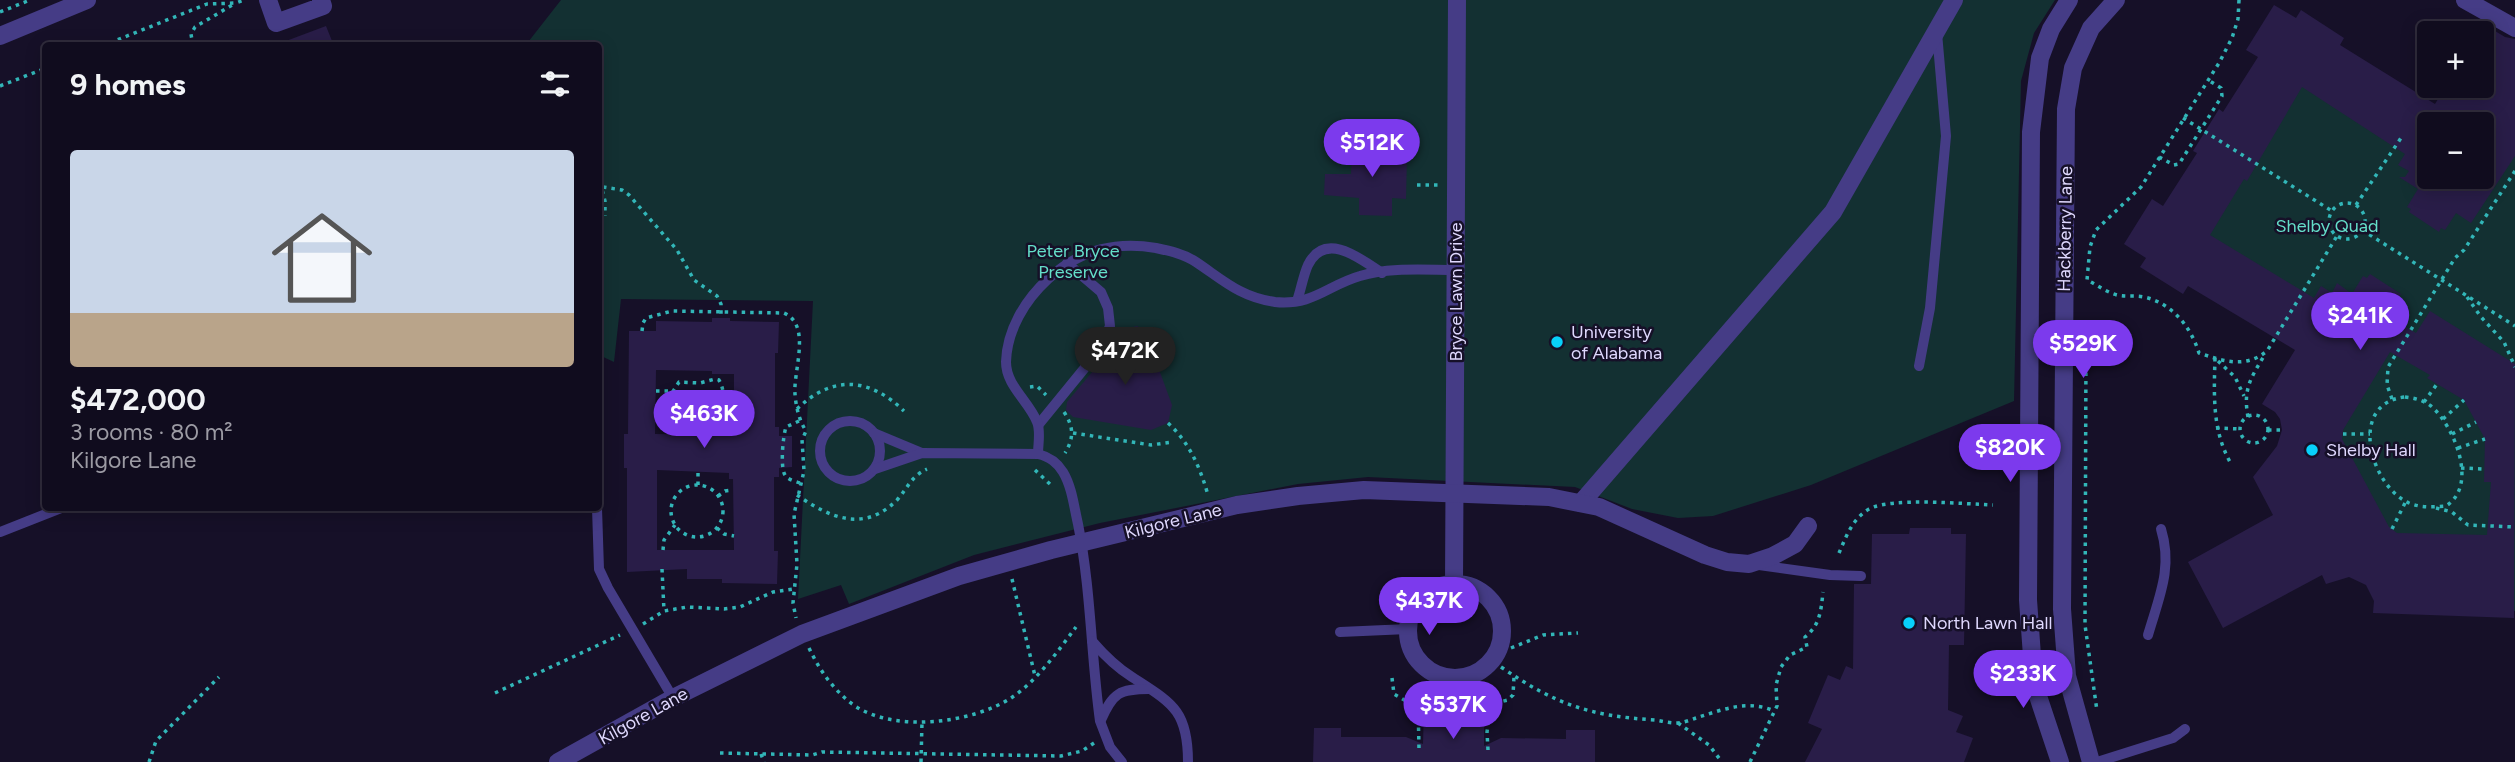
<!DOCTYPE html>
<html lang="en">
<head>
<meta charset="utf-8">
<style>
  :root { --surface:#100c1e; --page:#191527; --text:#f1f3f6; --muted:#9c9ba4; --line:#302c3c; --accent:#7c3aed }
  body { margin:0; font-family:Figtree,sans-serif; background:var(--page); color:var(--text); height:100vh; display:flex; flex-direction:column; font-size:26px; white-space:nowrap }
  * { box-sizing:border-box; margin:0 }
  p { font-size:23px; color:var(--muted) }
  .icon { flex:none; width:38px; height:38px; fill:none; stroke:currentColor; stroke-width:2; stroke-linecap:round; stroke-linejoin:round }
  .map { position:relative; flex:1; overflow:hidden }
  .details { position:absolute; left:42px; top:42px; width:560px; height:469px; display:flex; flex-direction:column; background:var(--surface); border-radius:7px; box-shadow:0 4px 18px #0003,0 0 0 2px var(--line) }
  .details>* { flex:none }
  .controls { position:absolute; left:2417px; top:21px; display:grid; gap:14px }
  .controls a { display:grid; place-items:center; width:77px; height:77px; border-radius:7px; background:var(--surface); box-shadow:0 4px 18px #0003,0 0 0 2px var(--line); font-size:35px }
  .price { position:absolute; translate:-50% -60px; padding:0 16px; border-radius:24px; background:var(--accent); color:#fff; font-size:23px; line-height:46px; filter:drop-shadow(0 2px 4px #0008) }
  .price::after { content:''; position:absolute; left:50%; top:42px; width:21px; height:16px; margin-left:-10px; background:inherit; clip-path:polygon(0 0,100% 0,50% 100%) }
  .price.current { background:#222; color:#fff }
  ul { padding:0; list-style:none }
  li { display:grid; align-content:center; gap:14px; height:371px; padding:0 28px }
  li span { display:grid; place-items:center; height:217px; border-radius:7px; color:#555 }
  li>.icon { margin-inline-start:auto }
  span .icon { width:126px; height:126px; fill:#fffc; stroke-width:1 }
  li b { font-size:30px }
  h2 { display:flex; justify-content:space-between; align-items:center; height:84px; padding:0 28px; font-size:30px }
  .map>svg:first-child { display:block }
</style>
</head>
<body>
<div class="map">
<svg width="2515" height="762" viewBox="0 0 2515 762">
  <rect width="100%" height="100%" fill="#161028"/>
  <!-- green -->
  <g fill="#133032">
    <path d="M561,0h1494l-21,33 -13,48 -7,320 -203,84 -98,31 -35,2 -46,-9 -57,-22 -207,-10 -70,7 -198,39 -126,32 -125,49 -8,-19 -43,14 15,-298 -192,-2 -7,63 -15,-7 -1,-309h-73z"/>
    <path d="M2300,58l129,78v41h53v-22l33,-39v495l-127,-5 -13,-27 -44,-7 5,-205 -165,-108z"/>
  </g>
  <!-- building -->
  <g fill="#291d48" fill-rule="evenodd">
    <path d="M2274,5l22,13 5,-8 43,28 -4,7 95,59 11,-18h36v-51l7,5 6,-9 10,6 10,2v117l-44,67 -15,-10 -11,17 -4,-2 -2,4 -30,-20 2,-3 -4,-2 11,-18 -19,-12h6l4,-6 -11,-6 7,-11 -103,-67 -55,94 -3,-2 -34,56 104,63 7,-12 11,7 5,-10 15,11 11,-18 4,2 3,-4 31,20 -2,3 3,3 -11,18 25,15 14,-22 85,53 -1,254 -141,-5 1,-12 -8,-16 -17,-8 -23,7 -4,-9 -99,53 -35,-66 85,-47 -20,-38 24,-31 5,-16 -2,-11 -5,-7 -13,-8 33,-54 -107,-64 -5,8 -43,-27 6,-9 -22,-14 28,-45 11,7 34,-53 -4,-2 26,-42 4,3 35,-55 -12,-7zM2429,124h53v53h-53zM2390,352l40,23 -3,3 37,22 21,39 -1,43h7l-4,53 -90,-2 -8,-6 -47,-88 1,-9z"/>
    <path d="M326,26l8,20h-55l-1,-2z"/>
    <path d="M1352,141l22,1v8h27l6,6 -1,43 -14,-1v18l-33,-1v-17l-35,-3 1,-21h26z"/>
    <path d="M712,318h18v3l49,1 -1,31h-3v74h4v9h13v31l-13,1v9h-5v74h4l-1,33 -55,-1v-4h-35v-10l-60,3v-104h-3v-34h4l1,-103h27v-10l56,1zM656,370l56,1v3h22v43l-11,1v17l-68,-1zM657,470l72,3v6h4l1,71h-77z"/>
    <path d="M1137,326l8,5 27,74 -4,18 -17,7 -78,-13 -7,-7 1,-8 62,-74z"/>
    <path d="M1910,528h41v6h15l-2,111h-15l-1,65 15,6 -7,16 17,6 -9,24h-159l17,-33 -14,-6 20,-48 12,5 6,-14 7,3 1,-85h17l1,-50h37z"/>
    <path d="M1426,695l56,1 -1,10h3v40l17,-8 65,1v-9h29v32h-282l1,-34h27v9h65l17,7 1,-38h2z"/>
  </g>
  <g fill="none" stroke-linecap="round" stroke-linejoin="round">
    <!-- path -->
    <g stroke="#32b6b8" stroke-width="3.5" stroke-dasharray="3.5 5" stroke-linecap="butt">
      <path d="M2239,0l-1,19 -6,19 -13,25 -78,124 -45,43 -6,17 -3,33c10,5 19,12 30,15 9,2 18,0 27,2 28,6 47,30 55,56 24,8 46,16 68,-2l70,-115"/>
      <path d="M0,12l30,-12"/>
      <path d="M102,46l105,-42 29,-1 8,-3"/>
      <path d="M193,46l-2,-12 4,-7 39,-23"/>
      <path d="M0,86l46,-18"/>
      <path d="M2183,118l149,93"/>
      <path d="M2159,157l15,8 5,-1 43,-68 -1,-8 -13,-8"/>
      <path d="M598,174l7,27v15"/>
      <path d="M1417,185h23"/>
      <path d="M603,187l19,3 7,5 48,55 17,30 23,16 4,8v14"/>
      <circle cx="2347" cy="221" r="18"/>
      <path d="M2356,205l47,-70"/>
      <path d="M2362,230l153,96"/>
      <path d="M2467,297l14,20 23,25 11,25"/>
      <path d="M642,331l1,-8 3,-5 26,-7 112,2c28,12 9,58 11,81 1,13 4,26 11,37l-4,9 2,31 -10,43 3,50 -4,39 3,15"/>
      <path d="M2086,347l-1,278 12,86"/>
      <path d="M2215,358c-1,37 -3,71 15,104"/>
      <path d="M2218,361l17,16 9,19"/>
      <path d="M1030,387l7,-1 9,9"/>
      <path d="M656,391h17"/>
      <path d="M2405,397c9,1 18,3 26,9 23,20 48,79 15,100 -12,1 -25,2 -37,-3 -39,-17 -62,-100 -4,-106z"/>
      <path d="M2392,399l-5,-14 1,-18 67,-109 9,-8 51,-79"/>
      <path d="M2424,402l13,-18"/>
      <path d="M717,408l17,5"/>
      <path d="M797,409c36,-35 73,-31 107,2"/>
      <path d="M656,411l22,-4c22,19 57,2 41,-27l-4,-1 -15,4 -21,-1 -7,11 6,14"/>
      <path d="M1064,412c10,15 10,26 1,41"/>
      <circle cx="2254" cy="429" r="14"/>
      <path d="M2248,417c-5,-27 2,-38 16,-61"/>
      <path d="M2443,419l21,-19"/>
      <path d="M799,421l-13,6c-3,9 -6,40 -1,48 3,5 10,6 15,8"/>
      <path d="M1168,423c21,19 32,44 40,72"/>
      <path d="M2216,428l24,1"/>
      <path d="M2268,430h14"/>
      <path d="M1073,433l78,12 21,-3"/>
      <path d="M2343,434h27"/>
      <path d="M2452,434l24,-12"/>
      <path d="M698,435l1,-18"/>
      <path d="M2458,448l27,-9"/>
      <path d="M2461,468l23,1"/>
      <path d="M1035,470l17,16"/>
      <path d="M698,473v12"/>
      <circle cx="697" cy="511" r="26"/>
      <path d="M797,495c33,23 67,38 100,5 11,-12 14,-24 30,-31"/>
      <path d="M718,496l7,-5 8,-1"/>
      <path d="M2436,508l16,4 16,13 47,2"/>
      <path d="M717,528l7,6 10,2"/>
      <path d="M2392,529l14,-28"/>
      <path d="M663,550l1,-10 11,-15"/>
      <path d="M1839,553c7,-16 13,-34 30,-44 22,-12 96,-5 124,-4"/>
      <path d="M662,569l2,42"/>
      <path d="M1012,579l23,97"/>
      <path d="M643,624l21,-13 23,-4 37,2 16,-2 33,-15 20,-3"/>
      <path d="M809,648c11,23 25,43 46,58 41,27 117,17 156,-8 26,-17 47,-47 65,-71"/>
      <path d="M1511,648l32,-13 35,-2"/>
      <path d="M1501,667c54,37 88,49 154,53 7,1 14,3 21,3 7,0 14,-3 20,-5 25,-8 52,-19 78,-7"/>
      <path d="M1392,678l2,16 12,7 94,1 8,-2 5,-5 1,-18"/>
      <path d="M495,693l125,-58"/>
      <path d="M1418,702l1,47"/>
      <path d="M1678,723l31,22 13,17"/>
      <path d="M1488,750l-1,-18 4,-30"/>
      <path d="M720,753l92,2 10,-3 239,4 21,-5 12,-8"/>
      <path d="M761,754l3,8"/>
      <path d="M149,762l7,-21 63,-64"/>
      <path d="M921,762l1,-40"/>
      <path d="M1750,762l27,-56 -1,-21 5,-18 9,-12 17,-8 -2,-10c15,-12 16,-26 18,-45"/>
    </g>
    <!-- service -->
    <g stroke="#453c86" stroke-width="10">
      <path d="M598,283l1,-56"/>
      <path d="M1297,301c4,-11 6,-25 11,-36 17,-35 53,-6 74,8"/>
      <path d="M1919,366l11,-58 16,-172 -9,-103"/>
      <circle cx="850" cy="451" r="30"/>
      <path d="M1039,424l62,-76 9,-22 -2,-18 -7,-16 -34,-29"/>
      <path d="M874,433l48,20"/>
      <path d="M1038,454c0,-10 3,-23 -1,-32 -8,-21 -31,-36 -31,-60 1,-32 19,-62 42,-83 31,-29 67,-38 108,-31 14,3 28,6 40,14 27,18 44,35 79,40 38,4 53,-17 85,-26 29,-9 65,-6 96,-6"/>
      <path d="M875,469l47,-16 116,1c12,3 19,8 25,18 9,15 11,35 15,52 13,65 13,132 22,197l10,26 12,15"/>
      <path d="M597,508l2,61 9,19 65,110"/>
      <path d="M0,532l61,-24"/>
      <path d="M1759,565l71,10 31,1"/>
      <path d="M1340,632l68,-3"/>
      <path d="M2148,635c11,-38 25,-67 13,-106"/>
      <path d="M1092,641c12,14 24,26 40,36 40,26 56,33 56,85"/>
      <path d="M1101,720c12,-27 18,-31 48,-31"/>
      <path d="M2097,762l76,-24 12,-9"/>
    </g>
    <!-- minor -->
    <g stroke="#453c86" stroke-width="18">
      <path d="M268,0l8,23 47,-17 -2,-6"/>
      <path d="M2465,0l50,28"/>
      <path d="M1581,503l252,-291 121,-212"/>
      <path d="M1454,584l3,-584"/>
      <circle cx="1455" cy="631" r="47"/>
      <path d="M558,762l115,-64 129,-64 157,-58 92,-26 186,-45 61,-9 66,-6 185,7 50,10 106,48 22,7 22,2 24,-8 22,-12 13,-18"/>
    </g>
    <!-- tertiary -->
    <g stroke="#453c86" stroke-width="18">
      <path d="M0,36l87,-36"/>
      <path d="M2060,762l-26,-78 -6,-84 3,-468 9,-74 11,-29 18,-29"/>
      <path d="M2091,762l-24,-86 -5,-67 4,-500 7,-41 18,-40 25,-28"/>
    </g>
  </g>
  <!-- markers -->
  <g fill="#08d0fa" stroke="#161028" stroke-width="2.5">
    <circle cx="1557" cy="342" r="7"/>
    <circle cx="2312" cy="450" r="7"/>
    <circle cx="1909" cy="623" r="7"/>
  </g>
  <g text-anchor="middle" stroke-width="5" stroke-linejoin="round" paint-order="stroke">
    <!-- park labels -->
    <g font-size="18" fill="#64dec9" stroke="#161028">
      <text x="2327" y="232">Shelby Quad</text>
      <text x="1073" y="257">Peter Bryce<tspan x="1073" dy="21">Preserve</tspan></text>
    </g>
    <!-- street labels -->
    <g font-size="18" fill="#dfd8fe" stroke="#161028">
      <text transform="translate(2065 229) rotate(-89)" y="6">Hackberry Lane</text>
      <text transform="translate(1456 292) rotate(-90)" y="6">Bryce Lawn Drive</text>
      <text transform="translate(1173 521) rotate(-14)" y="6">Kilgore Lane</text>
      <text transform="translate(643 716) rotate(-29)" y="6">Kilgore Lane</text>
    </g>
    <!-- poi labels -->
    <g font-size="18" fill="#dfd8fe" stroke="#161028" text-anchor="start">
      <text x="1571" y="338">University<tspan x="1571" dy="21">of Alabama</tspan></text>
      <text x="2326" y="456">Shelby Hall</text>
      <text x="1923" y="629">North Lawn Hall</text>
    </g>
  </g>
</svg>
<div class="controls">
<a>+</a>
<a>−</a>
</div>
<b class="price" style="left:1372px;top:179px">$512K</b>
<b class="price" style="left:2360px;top:352px">$241K</b>
<b class="price" style="left:2083px;top:380px">$529K</b>
<b class="price current" style="left:1125px;top:387px">$472K</b>
<b class="price" style="left:704px;top:450px">$463K</b>
<b class="price" style="left:2010px;top:484px">$820K</b>
<b class="price" style="left:1429px;top:637px">$437K</b>
<b class="price" style="left:2023px;top:710px">$233K</b>
<b class="price" style="left:1453px;top:741px">$537K</b>
<section class="details">
<h2>9 homes<svg class="icon" aria-label="filters" viewBox="0 0 24 24"><path d="M4 7h16M4 17h16"/><circle cx="9" cy="7" r="2"/><circle cx="15" cy="17" r="2"/></svg></h2>
<ul>
<li><span style="background:linear-gradient(#c9d6e8 75%,#b9a48a 0)"><svg class="icon" aria-label="home" viewBox="0 0 24 24"><path d="M3 11l9-7 9 7M6 9v11h12V9"/></svg></span><div><b>$472,000</b><p>3 rooms · 80 m²</p><p>Kilgore Lane</p></div></li>
</ul>
</section>
</div>
</body>
</html>
